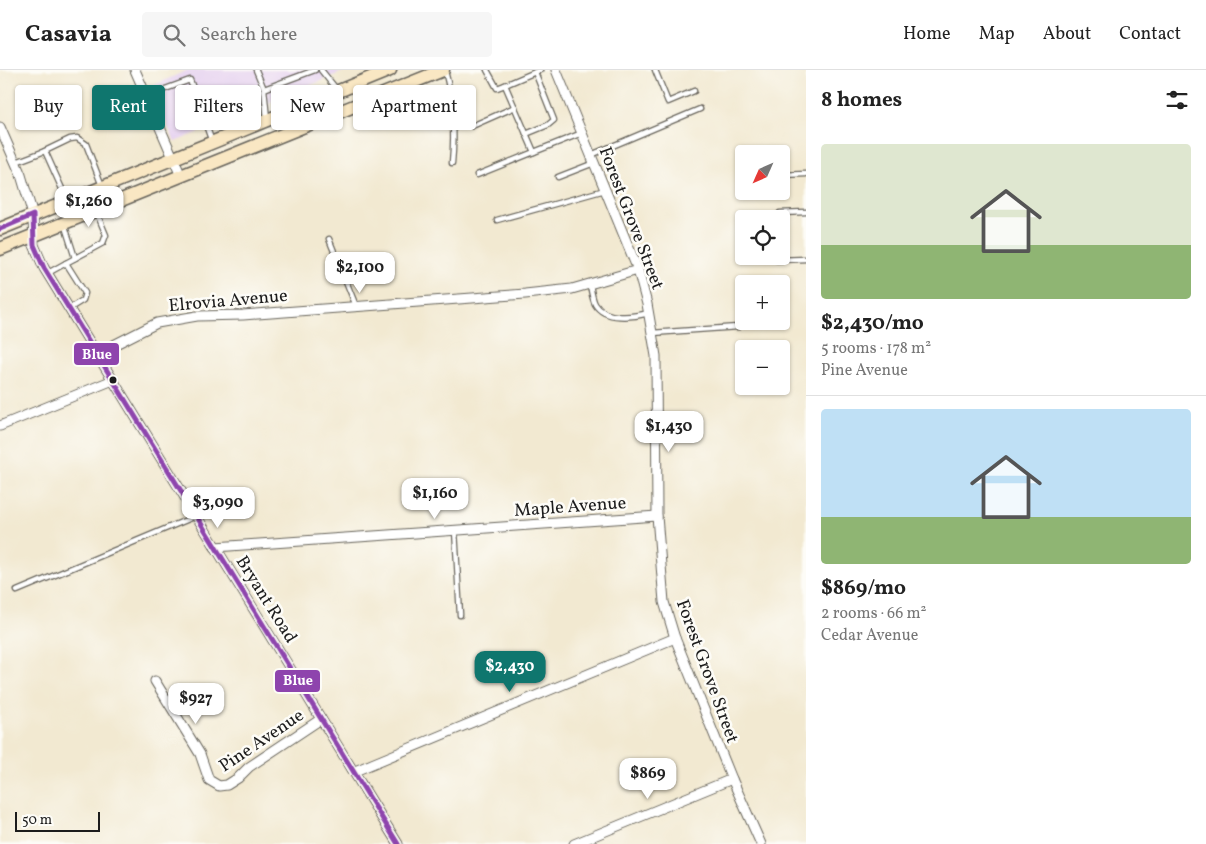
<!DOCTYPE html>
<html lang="en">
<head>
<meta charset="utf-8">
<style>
  :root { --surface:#fff; --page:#f6f6f6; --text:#222; --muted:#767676; --line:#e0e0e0; --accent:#0f766e }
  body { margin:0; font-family:Vollkorn,serif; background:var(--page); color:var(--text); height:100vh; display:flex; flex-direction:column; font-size:19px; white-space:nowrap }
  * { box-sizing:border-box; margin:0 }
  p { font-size:16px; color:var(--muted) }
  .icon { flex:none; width:28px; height:28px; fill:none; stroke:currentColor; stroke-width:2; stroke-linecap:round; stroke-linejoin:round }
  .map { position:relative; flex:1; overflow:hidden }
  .sheet { display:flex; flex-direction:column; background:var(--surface); width:400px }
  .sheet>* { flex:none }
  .guide { position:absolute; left:15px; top:15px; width:475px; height:45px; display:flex; gap:10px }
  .needle { width:32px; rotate:225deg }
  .buttons { position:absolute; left:735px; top:75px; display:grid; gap:10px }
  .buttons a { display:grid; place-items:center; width:55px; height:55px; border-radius:5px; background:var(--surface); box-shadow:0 1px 4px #0004; font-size:25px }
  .scale { position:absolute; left:15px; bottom:12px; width:85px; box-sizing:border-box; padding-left:5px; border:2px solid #1c1c1c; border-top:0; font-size:14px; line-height:18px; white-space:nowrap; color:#1c1c1c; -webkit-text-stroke:4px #fdfcf7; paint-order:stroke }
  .price { position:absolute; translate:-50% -42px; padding:0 11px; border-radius:10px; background:#fff; color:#222; font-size:16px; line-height:32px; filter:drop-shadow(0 1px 2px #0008) }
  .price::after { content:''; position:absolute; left:50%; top:30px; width:15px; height:11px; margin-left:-8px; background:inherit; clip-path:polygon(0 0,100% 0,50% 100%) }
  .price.current { background:var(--accent); color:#fff }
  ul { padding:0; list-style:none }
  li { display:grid; align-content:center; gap:10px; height:265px; padding:0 15px }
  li+li { border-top:1px solid var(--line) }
  li span { display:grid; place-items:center; height:155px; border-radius:5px; color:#555 }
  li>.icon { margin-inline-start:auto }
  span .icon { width:90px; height:90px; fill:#fffc; stroke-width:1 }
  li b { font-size:21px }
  h2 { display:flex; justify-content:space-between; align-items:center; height:60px; padding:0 15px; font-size:21px }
  .tag { padding:0 18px; border-radius:5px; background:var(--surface); box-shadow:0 1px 4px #0004; font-size:18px; line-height:45px }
  .tag.current { background:var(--accent); color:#fff }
  header { display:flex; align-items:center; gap:30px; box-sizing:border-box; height:70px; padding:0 25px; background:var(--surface); border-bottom:1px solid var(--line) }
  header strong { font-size:24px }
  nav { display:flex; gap:28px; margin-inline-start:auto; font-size:18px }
  .search { width:350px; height:45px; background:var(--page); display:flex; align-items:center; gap:12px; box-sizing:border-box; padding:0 18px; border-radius:5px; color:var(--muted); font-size:19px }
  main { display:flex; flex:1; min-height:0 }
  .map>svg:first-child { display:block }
</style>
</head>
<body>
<header>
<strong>Casavia</strong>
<div class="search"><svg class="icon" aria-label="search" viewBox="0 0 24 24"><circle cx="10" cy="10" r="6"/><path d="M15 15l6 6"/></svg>Search here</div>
<nav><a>Home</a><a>Map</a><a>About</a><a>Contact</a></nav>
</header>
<main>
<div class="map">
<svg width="806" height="774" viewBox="0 0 806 774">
  <rect width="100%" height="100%" fill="#fdfcf7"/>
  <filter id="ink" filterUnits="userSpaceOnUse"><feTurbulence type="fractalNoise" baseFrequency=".02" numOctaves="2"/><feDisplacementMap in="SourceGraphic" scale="10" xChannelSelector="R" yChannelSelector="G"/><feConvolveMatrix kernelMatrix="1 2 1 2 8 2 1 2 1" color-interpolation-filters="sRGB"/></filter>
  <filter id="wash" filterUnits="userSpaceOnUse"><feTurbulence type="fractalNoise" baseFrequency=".0096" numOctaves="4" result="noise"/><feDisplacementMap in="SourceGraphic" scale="20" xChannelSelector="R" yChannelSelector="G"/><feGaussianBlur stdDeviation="1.12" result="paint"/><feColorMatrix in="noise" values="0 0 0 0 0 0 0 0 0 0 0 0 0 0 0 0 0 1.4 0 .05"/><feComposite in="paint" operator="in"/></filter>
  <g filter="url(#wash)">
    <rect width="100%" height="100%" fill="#f2e9d1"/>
    <!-- built -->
    <path fill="#e6d2f0" d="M188,0h159l-172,72 -25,-55z"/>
  </g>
  <g filter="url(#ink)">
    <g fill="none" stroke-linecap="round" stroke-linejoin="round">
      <defs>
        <g id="service">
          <path d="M256,0l8,19 3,30"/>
          <path d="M321,0l16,20"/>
          <path d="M487,0l10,18 8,-3"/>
          <path d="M540,0l-35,15 29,67 48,-19"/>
          <path d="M655,0l13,32 26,-11"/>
          <path d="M445,1c9,32 10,60 7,92"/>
          <path d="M264,19l51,-19"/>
          <path d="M146,26l44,-16 22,62"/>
          <path d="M472,56l43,-19"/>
          <path d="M526,64l22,-9 6,-5 -19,-48"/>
          <path d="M591,85l109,-46"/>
          <path d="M16,92l29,-11"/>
          <path d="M477,105l57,-23"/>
          <path d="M781,105l25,-1"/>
          <path d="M558,107l36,-14"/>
          <path d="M67,130l-22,-49 25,-12 7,-1 9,6 16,42"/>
          <path d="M780,143l26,-1"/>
          <path d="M497,150l108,-30"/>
          <path d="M64,153l11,35"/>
          <path d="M329,169l27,67"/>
          <path d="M777,190l29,-1"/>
          <path d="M48,203l18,-10"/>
          <path d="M590,214c1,6 2,14 5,20 10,17 38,13 54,9"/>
          <path d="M70,238l13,-8 2,-7 -19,-30 37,-20 3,-8 -10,-24"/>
          <path d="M652,263l86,-6"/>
          <path d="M455,460l5,85"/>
          <path d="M17,521l179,-75"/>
        </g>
        <g id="minor">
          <path d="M135,0l46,106"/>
          <path d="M556,0l82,200 9,34 9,52 1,160 7,86 11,36 57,141 29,65"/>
          <path d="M0,57l21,48 12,40 1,30 10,23 354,576"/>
          <path d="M96,284l61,-31 40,-7 46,-1 282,-21 47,-5 66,-19"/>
          <path d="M0,356l113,-46"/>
          <path d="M215,477l442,-31"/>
          <path d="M155,611l45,73 9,26 10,6 8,-1 11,-7 11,-11 72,-48"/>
          <path d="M355,701l320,-133"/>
          <path d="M574,774l158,-65"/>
        </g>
        <g id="secondary">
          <path d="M0,159l390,-159"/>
          <path d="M0,179l443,-179"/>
        </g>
      </defs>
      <!-- service casing -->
      <use href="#service" stroke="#67645b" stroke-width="7"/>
      <!-- minor casing -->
      <use href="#minor" stroke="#67645b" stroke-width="11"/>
      <!-- secondary casing -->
      <use href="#secondary" stroke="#67645b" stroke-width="15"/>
      <!-- service -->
      <use href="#service" stroke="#fff" stroke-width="4.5"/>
      <!-- minor -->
      <use href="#minor" stroke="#fff" stroke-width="9"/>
      <!-- secondary -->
      <use href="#secondary" stroke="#f9e7c3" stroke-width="12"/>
      <defs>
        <path id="bus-1" d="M0,159l33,-14 1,30 10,23 354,576"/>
      </defs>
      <!-- bus-1 casing -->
      <use href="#bus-1" stroke="#fdfcf7" stroke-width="9"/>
      <!-- bus-1 -->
      <use href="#bus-1" stroke="#8e44ad" stroke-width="5"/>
    </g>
  </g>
  <!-- markers -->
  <circle fill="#1c1c1c" stroke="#fdfcf7" stroke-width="2" cx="113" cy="310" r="4.5"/>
  <g text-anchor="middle" stroke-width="5" stroke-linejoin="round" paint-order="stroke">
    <!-- street labels -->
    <g font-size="18" fill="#1c1c1c" stroke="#fdfcf7">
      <text transform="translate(632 148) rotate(69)" y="6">Forest Grove Street</text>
      <text transform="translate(228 230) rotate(-5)" y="6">Elrovia Avenue</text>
      <text transform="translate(570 436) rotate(-4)" y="6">Maple Avenue</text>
      <text transform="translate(267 529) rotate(58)" y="6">Bryant Road</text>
      <text transform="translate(708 601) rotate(70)" y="6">Forest Grove Street</text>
      <text transform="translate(261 670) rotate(-34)" y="6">Pine Avenue</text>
    </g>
  </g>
  <g stroke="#fdfcf7" stroke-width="2">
    <rect x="73" y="272" width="47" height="24" rx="5" fill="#8e44ad"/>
    <rect x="274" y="599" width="47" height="24" rx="5" fill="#8e44ad"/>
  </g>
  <g font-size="14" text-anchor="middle" font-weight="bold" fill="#fff">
    <text x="97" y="289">Blue</text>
    <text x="298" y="615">Blue</text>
  </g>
</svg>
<div class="buttons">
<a><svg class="needle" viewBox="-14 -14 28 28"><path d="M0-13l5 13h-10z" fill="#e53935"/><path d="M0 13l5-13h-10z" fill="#767676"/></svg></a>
<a><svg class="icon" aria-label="locate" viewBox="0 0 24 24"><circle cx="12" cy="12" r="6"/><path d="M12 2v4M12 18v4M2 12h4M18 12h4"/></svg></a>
<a>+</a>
<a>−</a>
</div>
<div class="scale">50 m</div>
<b class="price" style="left:89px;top:158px">$1,260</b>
<b class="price" style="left:360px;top:224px">$2,100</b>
<b class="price" style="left:669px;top:383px">$1,430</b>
<b class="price" style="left:435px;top:450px">$1,160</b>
<b class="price" style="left:218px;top:459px">$3,090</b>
<b class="price current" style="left:510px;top:623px">$2,430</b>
<b class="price" style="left:196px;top:655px">$927</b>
<b class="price" style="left:648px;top:730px">$869</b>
<div class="guide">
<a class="tag">Buy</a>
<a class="tag current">Rent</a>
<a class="tag">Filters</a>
<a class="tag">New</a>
<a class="tag">Apartment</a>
</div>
</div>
<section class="sheet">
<h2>8 homes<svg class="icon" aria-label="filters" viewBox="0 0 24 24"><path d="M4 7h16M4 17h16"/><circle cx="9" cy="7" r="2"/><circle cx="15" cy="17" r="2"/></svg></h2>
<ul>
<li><span style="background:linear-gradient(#dfe7d0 65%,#8fb573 0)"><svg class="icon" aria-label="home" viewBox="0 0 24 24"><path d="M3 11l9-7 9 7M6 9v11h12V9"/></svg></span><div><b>$2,430/mo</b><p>5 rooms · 178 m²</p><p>Pine Avenue</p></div></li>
<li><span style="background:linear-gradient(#bfe0f5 70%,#8fb573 0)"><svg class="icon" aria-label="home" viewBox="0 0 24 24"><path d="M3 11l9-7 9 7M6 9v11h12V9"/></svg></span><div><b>$869/mo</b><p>2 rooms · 66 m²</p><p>Cedar Avenue</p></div></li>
</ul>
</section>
</main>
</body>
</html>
